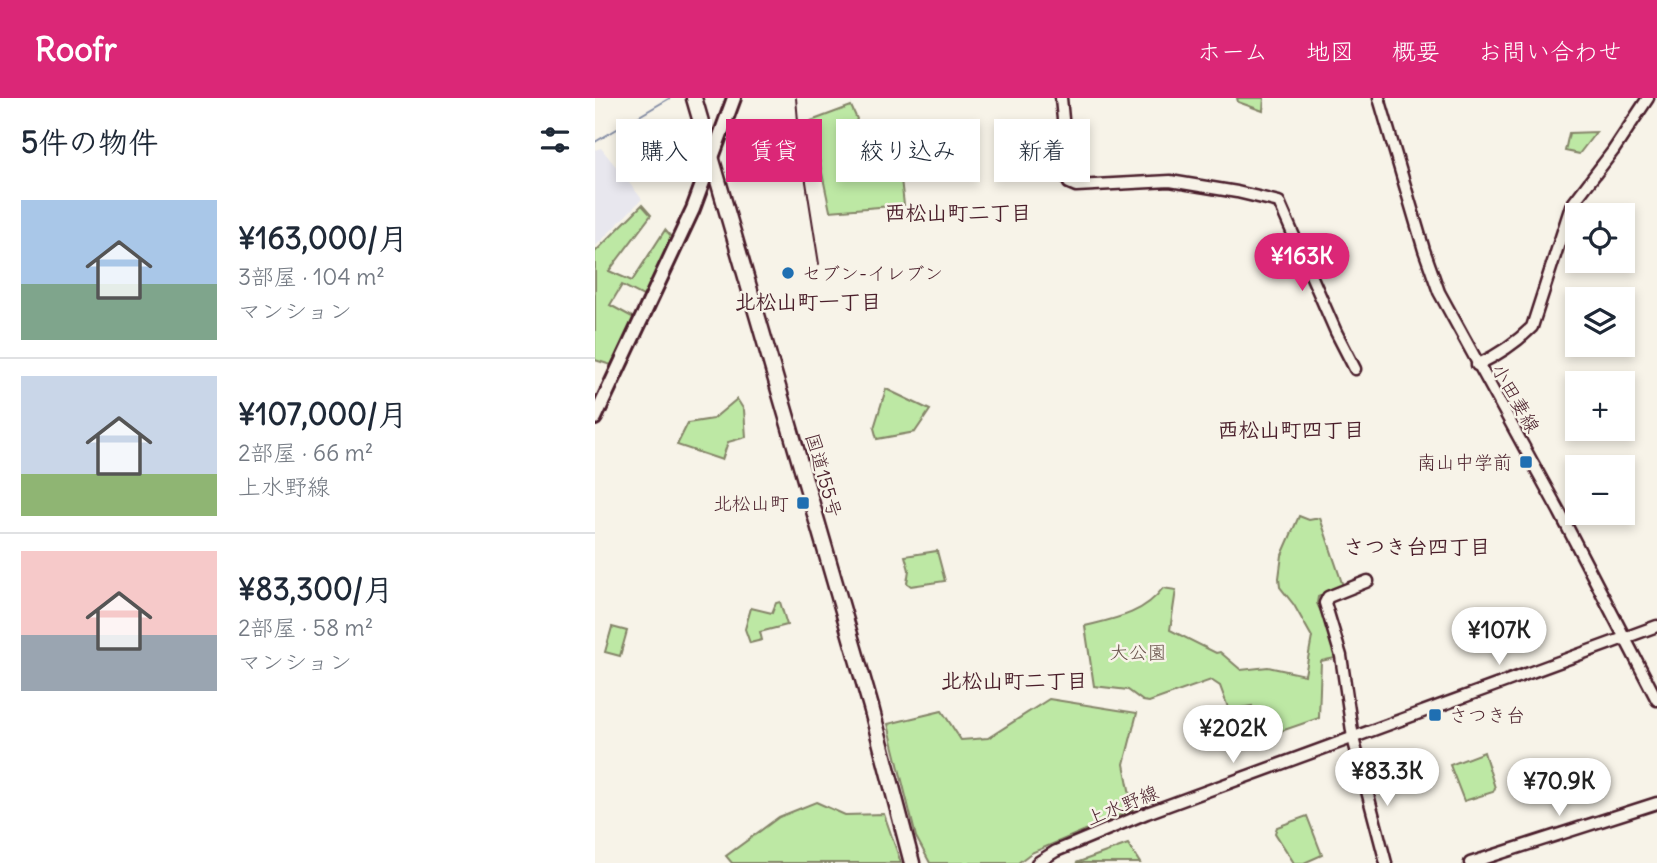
<!DOCTYPE html>
<html lang="ja">
<head>
<meta charset="utf-8">
<style>
  :root { --surface:#fff; --page:#f2f2f3; --text:#1f2937; --muted:#747a83; --line:#e0e1e3; --accent:#db2777 }
  body { margin:0; font-family:Delius,"Klee One",sans-serif; background:var(--page); color:var(--text); height:100vh; display:flex; flex-direction:column; font-size:26px; white-space:nowrap }
  * { box-sizing:border-box; margin:0 }
  p { font-size:23px; color:var(--muted) }
  .icon { flex:none; width:38px; height:38px; fill:none; stroke:currentColor; stroke-width:2; stroke-linecap:round; stroke-linejoin:round }
  .map { position:relative; flex:1; overflow:hidden }
  .sheet { display:flex; flex-direction:column; background:var(--surface); width:595px }
  .sheet>* { flex:none }
  .top-card { position:absolute; left:21px; top:21px; width:665px; height:63px; display:flex; gap:14px }
  .controls { position:absolute; left:970px; top:105px; display:grid; gap:14px }
  .controls a { display:grid; place-items:center; width:70px; height:70px; border-radius:0px; background:var(--surface); box-shadow:0 4px 10px #0003; font-size:35px }
  .price { position:absolute; translate:-50% -60px; padding:0 16px; border-radius:24px; background:#fff; color:#222; font-size:23px; line-height:46px; filter:drop-shadow(0 2px 4px #0008) }
  .price::after { content:''; position:absolute; left:50%; top:42px; width:21px; height:16px; margin-left:-10px; background:inherit; clip-path:polygon(0 0,100% 0,50% 100%) }
  .price.selected { background:var(--accent); color:#fff }
  ul { padding:0; list-style:none }
  li { display:flex; align-items:center; gap:21px; height:175px; padding:0 21px }
  li+li { border-top:2px solid var(--line) }
  li span { display:grid; place-items:center; flex:none; width:196px; height:140px; border-radius:0px; color:#555 }
  li>.icon { margin-inline-start:auto }
  span .icon { width:84px; height:84px; fill:#fffc; stroke-width:1 }
  li b { font-size:30px }
  h2 { display:flex; justify-content:space-between; align-items:center; height:84px; padding:0 21px; font-size:30px }
  .chip { padding:0 24px; border-radius:0px; background:var(--surface); box-shadow:0 4px 10px #0003; font-size:24px; line-height:63px }
  .chip.selected { background:var(--accent); color:#fff }
  header { display:flex; align-items:center; gap:42px; box-sizing:border-box; height:98px; padding:0 35px; background:var(--accent); color:#fff }
  header strong { font-size:33px }
  nav { display:flex; gap:38px; margin-inline-start:auto; font-size:24px }
  main { display:flex; flex:1; min-height:0 }
  .map>svg:first-child { display:block }
</style>
</head>
<body>
<header>
<strong>Roofr</strong>
<nav><a>ホーム</a><a>地図</a><a>概要</a><a>お問い合わせ</a></nav>
</header>
<main>
<section class="sheet">
<h2>5件の物件<svg class="icon" aria-label="filters" viewBox="0 0 24 24"><path d="M4 7h16M4 17h16"/><circle cx="9" cy="7" r="2"/><circle cx="15" cy="17" r="2"/></svg></h2>
<ul>
<li><span style="background:linear-gradient(#a9c7e8 60%,#7fa58c 0)"><svg class="icon" aria-label="home" viewBox="0 0 24 24"><path d="M3 11l9-7 9 7M6 9v11h12V9"/></svg></span><div><b>¥163,000/月</b><p>3部屋 · 104 m²</p><p>マンション</p></div></li>
<li><span style="background:linear-gradient(#c9d6e8 70%,#8fb573 0)"><svg class="icon" aria-label="home" viewBox="0 0 24 24"><path d="M3 11l9-7 9 7M6 9v11h12V9"/></svg></span><div><b>¥107,000/月</b><p>2部屋 · 66 m²</p><p>上水野線</p></div></li>
<li><span style="background:linear-gradient(#f6c9c9 60%,#9aa5b1 0)"><svg class="icon" aria-label="home" viewBox="0 0 24 24"><path d="M3 11l9-7 9 7M6 9v11h12V9"/></svg></span><div><b>¥83,300/月</b><p>2部屋 · 58 m²</p><p>マンション</p></div></li>
</ul>
</section>
<div class="map">
<svg width="1062" height="765" viewBox="0 0 1062 765">
  <rect width="100%" height="100%" fill="#f7f3e8"/>
  <filter id="ink" filterUnits="userSpaceOnUse"><feTurbulence type="fractalNoise" baseFrequency=".0143" numOctaves="2"/><feDisplacementMap in="SourceGraphic" scale="14" xChannelSelector="R" yChannelSelector="G"/><feConvolveMatrix kernelMatrix="1 2 1 2 8 2 1 2 1" color-interpolation-filters="sRGB"/></filter>
  <g filter="url(#ink)">
    <!-- built -->
    <path fill="#e8e7ee" d="M6,50l41,51 -47,48v-97z"/>
    <!-- green -->
    <g fill="#bde8a4" stroke="#848468" stroke-width="2">
      <path d="M642,0h27l-1,13 -25,-9z"/>
      <path d="M256,8l6,13 -7,14 3,10 34,-2 12,21 5,43 -74,6 -19,-90z"/>
      <path d="M1001,34l-17,22 -14,-3 4,-18z"/>
      <path d="M47,107l9,10 -42,56 23,10 33,-51 7,8 -27,59 -23,-12 -12,20 26,14 -25,46 -16,-5v-108z"/>
      <path d="M291,291l44,21 -15,22 -38,7 -3,-11z"/>
      <path d="M142,301l7,11 2,27 -18,5 -6,18 -45,-15 11,-22 25,-4z"/>
      <path d="M704,418l10,4 11,-2 23,68 -25,11 -1,6 14,31 4,24 -14,3 -2,57 -55,19 -12,-31 -23,4 -9,-24 -9,-6 -62,22 -6,-1 -15,-11 -34,-4 -9,-60c29,-7 59,-12 78,-38l13,2 -6,40 46,23 4,-1 21,18 27,-3 37,8 7,-38 -18,-32 -14,-18 -1,-9 3,-23z"/>
      <path d="M342,453l8,30 -34,5 -4,-3 2,-13 -4,-14z"/>
      <path d="M185,504l7,23 -27,7 2,8 -12,3 -5,-14 6,-21 21,5 4,-10z"/>
      <path d="M17,529l15,4 -7,25 -15,-4z"/>
      <path d="M454,601l88,14 -13,51 9,46 -102,43 -13,10h-88l-14,-26 -28,-113 54,-13 19,29 27,-2z"/>
      <path d="M889,654l11,36 -2,4 -29,9 -14,-36z"/>
      <path d="M221,704l29,13 39,-1 17,49h-169l-6,-7 53,-39z"/>
      <path d="M712,718l15,39 -18,8h-10l-19,-30 2,-6z"/>
      <path d="M533,746l12,19h-64z"/>
    </g>
    <g fill="none" stroke-linecap="round" stroke-linejoin="round">
      <!-- stream -->
      <path stroke="#848da5" stroke-width="2" d="M0,44l75,-44"/>
      <defs>
        <g id="minor">
          <path d="M466,0l8,85 7,3 94,-5 67,11 42,10 57,130 19,37"/>
          <path d="M784,0l45,152 15,42 120,219 98,189"/>
          <path d="M882,267c21,-10 38,-21 55,-38l39,-121 42,-55 35,-53"/>
          <path d="M773,483l-40,16 -3,6 16,53 12,82 33,125"/>
          <path d="M442,765l19,-12 91,-38 510,-187"/>
          <path d="M875,765l187,-60"/>
        </g>
        <path id="major" d="M0,320l98,-209 41,-111"/>
        <path id="highway" d="M99,0l177,609 41,156"/>
      </defs>
      <!-- minor casing -->
      <use href="#minor" stroke="#4a1f2b" stroke-width="15"/>
      <!-- major casing -->
      <use href="#major" stroke="#4a1f2b" stroke-width="18"/>
      <!-- highway casing -->
      <use href="#highway" stroke="#4a1f2b" stroke-width="19"/>
      <!-- minor -->
      <use href="#minor" stroke="#f7f3e8" stroke-width="10"/>
      <!-- major -->
      <use href="#major" stroke="#f7f3e8" stroke-width="12"/>
      <!-- highway -->
      <use href="#highway" stroke="#f7f3e8" stroke-width="14"/>
      <!-- rail -->
      <path stroke="#4a1f2b" stroke-width="2" d="M201,0l4,46 19,120"/>
    </g>
  </g>
  <!-- markers -->
  <g fill="#1f6fb2" stroke="#f7f3e8" stroke-width="2.5">
    <circle cx="193" cy="175" r="7"/>
    <rect x="924" y="357" width="14" height="14" rx="3.5"/>
    <rect x="201" y="398" width="14" height="14" rx="3.5"/>
    <rect x="833" y="610" width="14" height="14" rx="3.5"/>
  </g>
  <g text-anchor="middle" stroke-width="5" stroke-linejoin="round" paint-order="stroke">
    <!-- poi labels -->
    <g font-size="19" fill="#4a1f2b" stroke="#f7f3e8" text-anchor="start">
      <text x="207" y="182">セブン-イレブン</text>
      <text x="917" y="371" text-anchor="end">南山中学前</text>
      <text x="194" y="412" text-anchor="end">北松山町</text>
      <text x="854" y="624">さつき台</text>
    </g>
    <!-- street labels -->
    <g font-size="19" fill="#4a1f2b" stroke="#f7f3e8">
      <text transform="translate(921 300) rotate(60)" y="7">小田妻線</text>
      <text transform="translate(229 377) rotate(74)" y="7">国道155号</text>
      <text transform="translate(527 707) rotate(-22)" y="7">上水野線</text>
    </g>
    <!-- park labels -->
    <g font-size="19" fill="#675149" stroke="#f7f3e8">
      <text x="543" y="561">大公園</text>
    </g>
    <!-- neighbourhood labels -->
    <g font-size="21" font-weight="bold" fill="#4a1f2b" stroke="#f7f3e8">
      <text x="363" y="122">西松山町二丁目</text>
      <text x="213" y="211">北松山町一丁目</text>
      <text x="696" y="339">西松山町四丁目</text>
      <text x="822" y="456">さつき台四丁目</text>
      <text x="419" y="590">北松山町二丁目</text>
    </g>
  </g>
</svg>
<div class="controls">
<a><svg class="icon" aria-label="locate" viewBox="0 0 24 24"><circle cx="12" cy="12" r="6"/><path d="M12 2v4M12 18v4M2 12h4M18 12h4"/></svg></a>
<a><svg class="icon" aria-label="layers" viewBox="0 0 24 24"><path d="M12 4l9 5-9 5-9-5zM3 14l9 5 9-5"/></svg></a>
<a>+</a>
<a>−</a>
</div>
<b class="price selected" style="left:707px;top:195px">¥163K</b>
<b class="price" style="left:904px;top:569px">¥107K</b>
<b class="price" style="left:638px;top:667px">¥202K</b>
<b class="price" style="left:792px;top:710px">¥83.3K</b>
<b class="price" style="left:964px;top:720px">¥70.9K</b>
<div class="top-card">
<a class="chip">購入</a>
<a class="chip selected">賃貸</a>
<a class="chip">絞り込み</a>
<a class="chip">新着</a>
</div>
</div>
</main>
</body>
</html>
